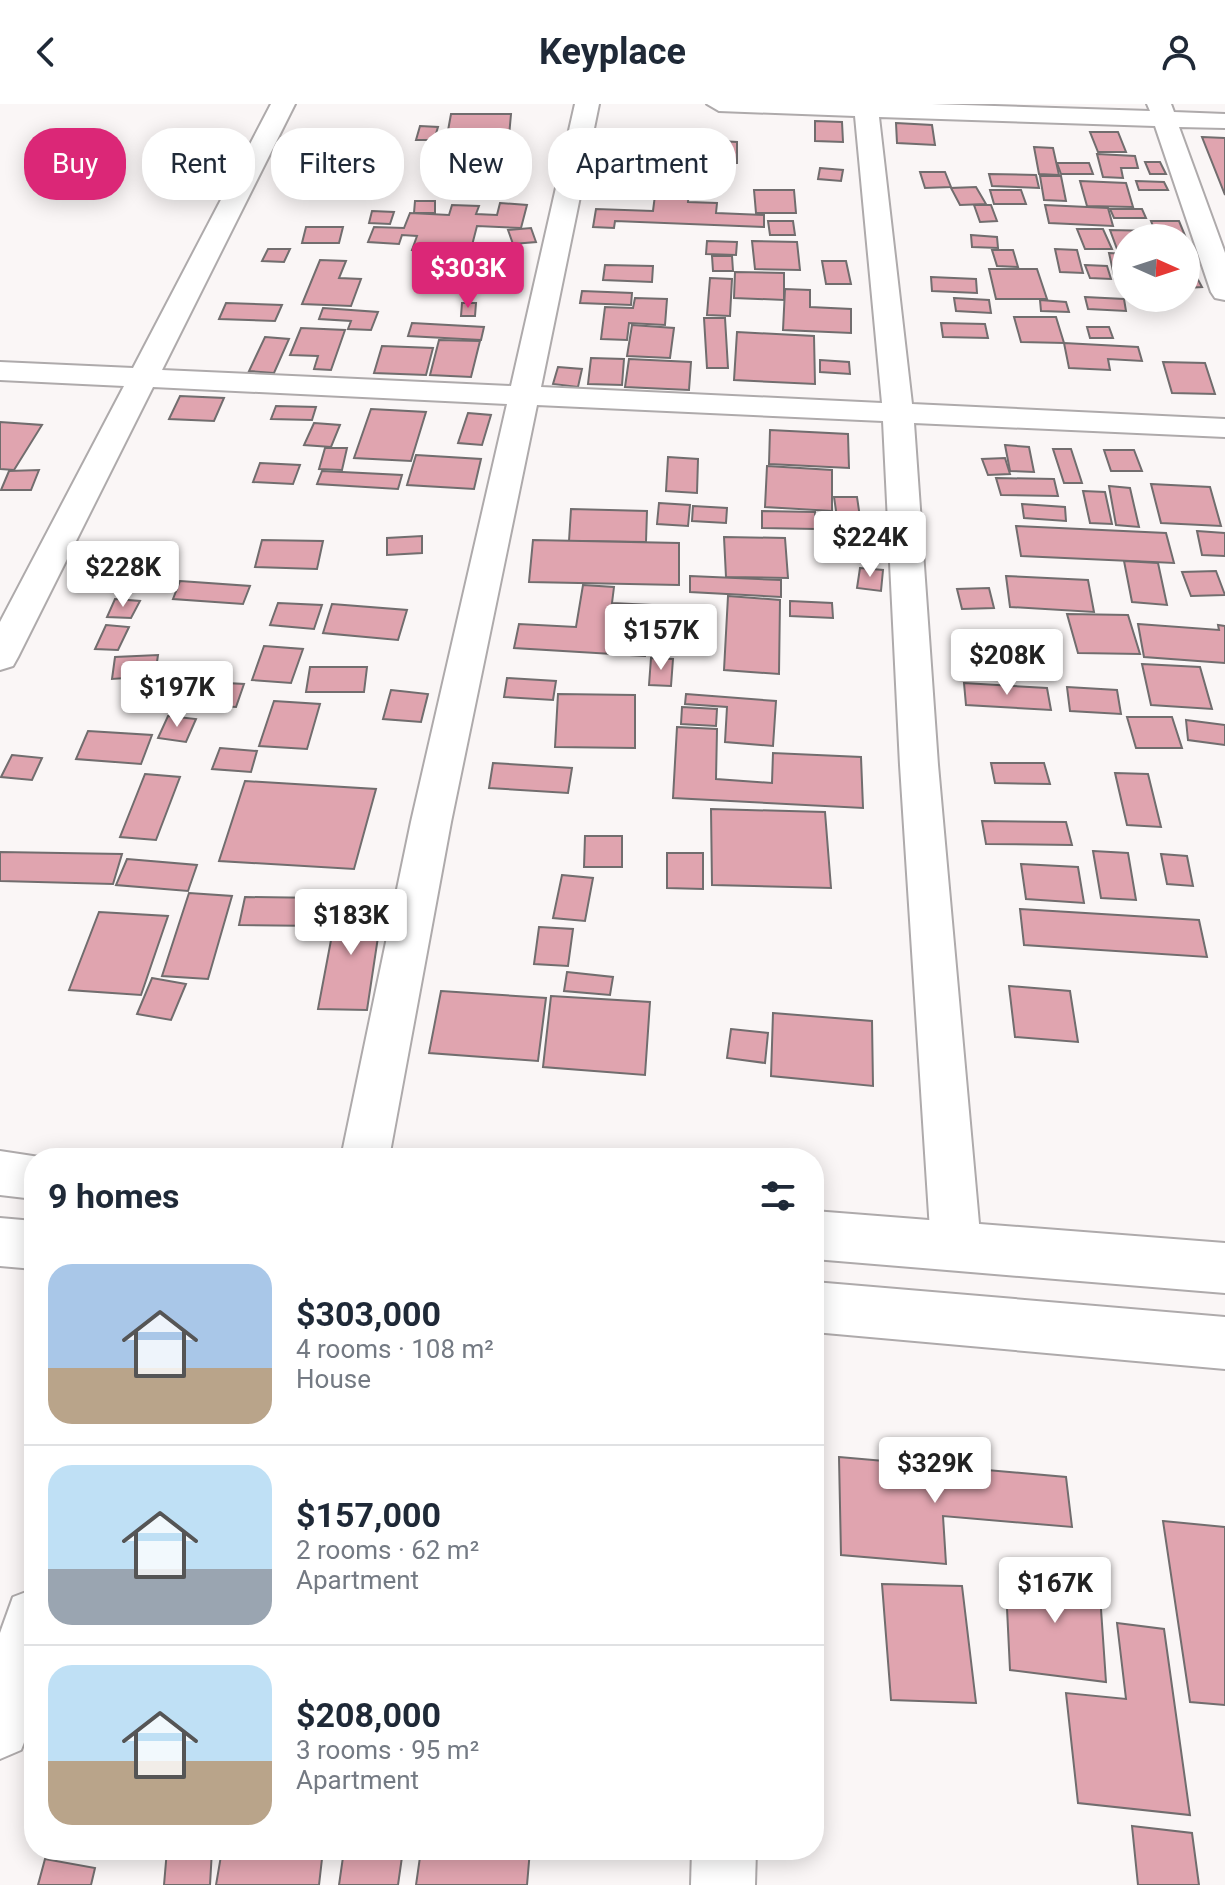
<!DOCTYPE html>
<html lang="en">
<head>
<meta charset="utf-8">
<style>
  :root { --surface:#fff; --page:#f2f2f3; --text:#1f2937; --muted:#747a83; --line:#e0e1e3; --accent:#db2777 }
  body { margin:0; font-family:Roboto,sans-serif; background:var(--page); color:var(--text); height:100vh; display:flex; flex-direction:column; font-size:30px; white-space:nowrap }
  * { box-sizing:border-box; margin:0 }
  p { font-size:26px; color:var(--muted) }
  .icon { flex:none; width:44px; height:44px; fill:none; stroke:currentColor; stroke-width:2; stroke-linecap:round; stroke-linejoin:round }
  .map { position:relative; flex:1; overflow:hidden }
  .details { position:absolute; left:24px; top:1044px; width:800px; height:712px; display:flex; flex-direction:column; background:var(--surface); border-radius:32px; box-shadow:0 4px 20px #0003 }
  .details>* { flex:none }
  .guide { position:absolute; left:24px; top:24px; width:800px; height:72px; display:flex; gap:16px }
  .needle { width:52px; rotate:93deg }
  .controls { position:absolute; left:1112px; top:120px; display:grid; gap:16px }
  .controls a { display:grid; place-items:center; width:88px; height:88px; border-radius:50%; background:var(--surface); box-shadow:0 4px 20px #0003; font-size:40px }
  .price { position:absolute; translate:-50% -68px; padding:0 18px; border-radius:8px; background:#fff; color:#222; font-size:26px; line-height:52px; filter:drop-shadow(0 2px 4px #0008) }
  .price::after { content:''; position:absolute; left:50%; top:48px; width:24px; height:18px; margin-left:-12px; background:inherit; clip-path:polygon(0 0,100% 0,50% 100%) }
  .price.selected { background:var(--accent); color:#fff }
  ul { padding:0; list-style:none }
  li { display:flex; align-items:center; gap:24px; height:200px; padding:0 24px }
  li+li { border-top:2px solid var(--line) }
  li span { display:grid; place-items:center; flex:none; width:224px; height:160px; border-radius:24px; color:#555 }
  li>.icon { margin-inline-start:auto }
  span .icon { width:96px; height:96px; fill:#fffc; stroke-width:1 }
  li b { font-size:34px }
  h2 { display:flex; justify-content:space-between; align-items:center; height:96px; padding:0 24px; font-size:34px }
  .chip { padding:0 28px; border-radius:32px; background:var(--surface); box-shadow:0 4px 20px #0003; font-size:28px; line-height:72px }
  .chip.selected { background:var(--accent); color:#fff }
  header { display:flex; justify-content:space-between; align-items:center; height:104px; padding:0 24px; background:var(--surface); font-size:36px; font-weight:700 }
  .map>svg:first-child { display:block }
</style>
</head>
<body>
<header><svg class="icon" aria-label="back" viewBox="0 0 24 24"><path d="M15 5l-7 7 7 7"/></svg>Keyplace<svg class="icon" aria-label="person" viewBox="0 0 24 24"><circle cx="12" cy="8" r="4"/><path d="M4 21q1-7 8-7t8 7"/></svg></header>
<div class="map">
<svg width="1225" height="1781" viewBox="0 0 1225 1781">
  <rect width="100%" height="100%" fill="#faf6f6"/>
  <!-- building -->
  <g fill="#e0a4af" stroke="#716d6e" stroke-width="2">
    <path d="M451,10h60l-3,33h-63z"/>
    <path d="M815,17l27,1 1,20 -28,-1z"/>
    <path d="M896,19l36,2 3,20 -38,-2z"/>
    <path d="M420,22l18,1 -4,13h-18z"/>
    <path d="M1090,28h28l8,20h-28z"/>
    <path d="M1202,33l23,1v57z"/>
    <path d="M720,37l17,1v21h-18z"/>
    <path d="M1034,43l19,1 6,27 -20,-1z"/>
    <path d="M1097,50l38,2 3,12h-17l2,10 -20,-1z"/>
    <path d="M457,52l21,1 -4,13 -21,-1z"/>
    <path d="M1145,58h15l6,12h-16z"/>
    <path d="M1057,59h32l4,11h-32z"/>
    <path d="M659,60l32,1 -3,37 29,1 -1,10 48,2v12l-149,-6 -1,7 -21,-1 3,-18 57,2z"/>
    <path d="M820,64l23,2 -2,11 -23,-2z"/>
    <path d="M920,68h25l6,15 -26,1z"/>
    <path d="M989,70l47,1 3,13 -47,-2z"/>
    <path d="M1040,72h21l5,25 -22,-1z"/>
    <path d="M1080,77l46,2 7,24 -46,-1z"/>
    <path d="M1136,77l28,1 4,8h-29z"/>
    <path d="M976,83l10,17 -26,1 -9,-17z"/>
    <path d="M754,86h40l2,23h-40z"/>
    <path d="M990,86h31l5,14h-32z"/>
    <path d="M415,97h20v12h-21z"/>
    <path d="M500,99l27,2 -6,23 -44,-2 -7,27 -58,-3 5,-14 -15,-1 -3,9 -31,-2 6,-15 30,1 6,-15 39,2 3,-10 27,1 -3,8 21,1z"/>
    <path d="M974,101h17l6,16 -17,1z"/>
    <path d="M1045,101l63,3 5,18 -64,-3z"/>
    <path d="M1110,105h32l4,9h-32z"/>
    <path d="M372,107l22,1 -4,12 -21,-1z"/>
    <path d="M768,117h25l2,14h-25z"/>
    <path d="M1151,117h28l7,17h-60v11h-9l-7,-19 45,1z"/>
    <path d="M306,123h37l-4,16h-37z"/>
    <path d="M531,124l5,14 -23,2 -5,-14z"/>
    <path d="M1077,125h26l9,20h-27z"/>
    <path d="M971,131l26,2 1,11 -26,-1z"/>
    <path d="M707,137l30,1 -1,13 -30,-1z"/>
    <path d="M752,137l45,1 3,28 -45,-1z"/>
    <path d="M268,145h22l-6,13 -22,-1z"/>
    <path d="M1055,145l22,1 6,23 -23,-1z"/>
    <path d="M992,146h21l5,17 -21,-1z"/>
    <path d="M1109,149l17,1v27l-11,-1z"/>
    <path d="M712,152h20l1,15h-20z"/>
    <path d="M320,156l26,1 -7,17 22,1 -10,27 -49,-2z"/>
    <path d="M822,157h24l5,23h-25z"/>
    <path d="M605,161l48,1 -1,16 -49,-2z"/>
    <path d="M1085,161l22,1 4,13 -21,-1z"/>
    <path d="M989,165h48l10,30h-51z"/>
    <path d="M735,168l49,1v27l-50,-2z"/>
    <path d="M1186,172h10l6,11 -16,1z"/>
    <path d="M931,173l45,2 1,14 -45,-2z"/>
    <path d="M710,174l22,1 -2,37 -23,-1z"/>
    <path d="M785,185l25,1v17l41,2v24l-68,-3z"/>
    <path d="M582,187l50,2 -1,12 -51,-2z"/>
    <path d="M1085,193l39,2 2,12 -38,-2z"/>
    <path d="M635,194l32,1 -2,26 -36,-2 -2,17 -26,-1 4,-32 28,1z"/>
    <path d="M954,194l35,2 2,13 -35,-2z"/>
    <path d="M1040,196l26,2 3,10 -28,-1z"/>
    <path d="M226,199l56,2 -7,16 -56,-2z"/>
    <path d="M462,199h14l-1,13h-14z"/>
    <path d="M323,204l55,4 -7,18 -23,-1 3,-8 -32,-2z"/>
    <path d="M1014,213h42l8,26 -43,-1z"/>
    <path d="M704,214h21l3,50h-21z"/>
    <path d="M412,219l72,4 -3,13 -73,-4z"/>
    <path d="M941,219l44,1 3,14 -45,-1z"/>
    <path d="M632,221l42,3 -4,30 -43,-2z"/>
    <path d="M1087,223h22l4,11h-23z"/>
    <path d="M301,224l44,2 -14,40 -17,-1 4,-13 -28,-1z"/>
    <path d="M737,228l77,4 1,48 -81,-4z"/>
    <path d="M265,233l24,2 -15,34 -25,-2z"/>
    <path d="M439,236l41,1 -9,36 -41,-2z"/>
    <path d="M1064,239l74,4 4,14 -34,-2 2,11 -41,-2z"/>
    <path d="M382,242l51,2 -7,27 -52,-2z"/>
    <path d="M591,254l33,1 -2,26 -34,-1z"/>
    <path d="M629,255l62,3 -2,28 -64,-3z"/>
    <path d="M820,256l29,2 1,12 -30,-2z"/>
    <path d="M1163,258l42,1 10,31 -43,-1z"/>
    <path d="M558,263l24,2 -4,18 -25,-3z"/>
    <path d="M180,292l44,2 -10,23 -45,-2z"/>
    <path d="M276,302l40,1 -4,13 -41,-1z"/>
    <path d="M371,305l55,3 -15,49 -57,-3z"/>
    <path d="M468,309l23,2 -9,30 -24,-2z"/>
    <path d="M0,318l42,3 -28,45 -14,-1z"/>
    <path d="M314,319l26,2 -9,22 -27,-2z"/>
    <path d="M770,326l78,4 1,34 -80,-4z"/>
    <path d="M1005,341l24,2 5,25 -24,-1z"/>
    <path d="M325,344h22l-5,22 -23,-1z"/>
    <path d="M1053,345h18l11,34h-18z"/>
    <path d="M1104,346h30l8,21h-31z"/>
    <path d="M416,351l65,4 -7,30 -67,-4z"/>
    <path d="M668,353l30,2 -1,34 -31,-2z"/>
    <path d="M1005,354l5,16 -22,1 -6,-16z"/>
    <path d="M260,359l40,2 -7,19 -40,-2z"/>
    <path d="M767,362l65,4v41l-67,-4z"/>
    <path d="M39,366l-8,20h-30l8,-19z"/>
    <path d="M322,367l80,4 -4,14 -81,-5z"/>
    <path d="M996,374l58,1 4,17 -57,-1z"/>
    <path d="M1151,380l59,3 11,39 -60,-3z"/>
    <path d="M1109,382l21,2 9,39 -23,-2z"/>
    <path d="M1083,387l22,1 7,32 -22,-1z"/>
    <path d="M834,393h23l5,34h-23z"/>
    <path d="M659,399l31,2 -2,21 -31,-2z"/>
    <path d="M1022,400l43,3 1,14 -42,-3z"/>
    <path d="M693,402l34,2 -1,15 -34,-2z"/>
    <path d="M571,405l76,2 -1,31 -77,-1z"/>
    <path d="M762,407l53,1 1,17 -54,-1z"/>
    <path d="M1016,422l150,7 8,30 -153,-7z"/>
    <path d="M1197,427l28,2v23l-23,-1z"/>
    <path d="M422,432v17l-35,2v-17z"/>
    <path d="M724,433l61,1 3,40 -62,-1z"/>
    <path d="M262,436l61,1 -6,28 -62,-2z"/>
    <path d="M533,436l146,3v42l-150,-3z"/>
    <path d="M1124,457l34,2 9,42 -35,-3z"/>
    <path d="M860,464l23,2 -2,21 -24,-3z"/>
    <path d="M1216,467l9,24 -34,1 -9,-24z"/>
    <path d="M690,472l91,4v17l-91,-5z"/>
    <path d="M1006,472l82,4 6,32 -84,-5z"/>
    <path d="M180,477l70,5 -7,18 -70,-5z"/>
    <path d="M583,481l31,2 -2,16 39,2 -6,51 -131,-8 5,-24 57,3z"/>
    <path d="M989,484l5,20 -32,1 -5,-20z"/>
    <path d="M728,492l52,4 -1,74 -55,-4z"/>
    <path d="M115,495l25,2 -9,17 -24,-1z"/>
    <path d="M790,497l42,2 1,15 -43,-2z"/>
    <path d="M278,499l44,2 -8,24 -44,-4z"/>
    <path d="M332,500l75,6 -9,30 -75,-7z"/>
    <path d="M1067,510l61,1 12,39 -62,-1z"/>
    <path d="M1138,520l81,6 -1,-5 7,1v37l-81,-6z"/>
    <path d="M106,521l23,2 -11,23 -23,-1z"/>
    <path d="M264,542l39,3 -12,34 -39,-3z"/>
    <path d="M158,551l-3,21 -43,3 3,-22z"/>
    <path d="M651,554l22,1 -2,27 -22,-1z"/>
    <path d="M1142,560l58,3 12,42 -61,-4z"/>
    <path d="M310,563h57l-3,25h-58z"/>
    <path d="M507,574l49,3 -3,19 -49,-3z"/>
    <path d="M170,578l32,2 -9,22 -32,-2z"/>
    <path d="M208,578l36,2 -8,23 -37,-2z"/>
    <path d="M964,579l83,5 4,22 -85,-5z"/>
    <path d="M1067,583l50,3 4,24 -51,-3z"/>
    <path d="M391,586l37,4 -7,28 -38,-3z"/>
    <path d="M558,590l77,1v53l-80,-1z"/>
    <path d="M686,590l90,7 -3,45 -48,-4 2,-35 -42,-3z"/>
    <path d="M274,597l46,3 -13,45 -48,-3z"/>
    <path d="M682,603l35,2 -1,17 -35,-2z"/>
    <path d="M168,612l28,3 -10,23 -28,-4z"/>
    <path d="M1127,613h45l10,31h-46z"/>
    <path d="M1186,616l39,5v20l-37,-5z"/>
    <path d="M677,623l40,2 -1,50 56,4 1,-30 88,4 2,51 -190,-10z"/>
    <path d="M88,627l64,4 -11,29 -65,-5z"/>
    <path d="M220,644l37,3 -6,21 -39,-3z"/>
    <path d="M12,651l30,3 -10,22 -31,-3z"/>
    <path d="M493,659l79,5 -4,25 -79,-5z"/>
    <path d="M991,659h53l6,21 -55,-1z"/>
    <path d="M1115,669l33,1 13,53 -34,-2z"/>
    <path d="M145,670l35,3 -24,63 -36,-3z"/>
    <path d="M245,677l131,8 -22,80 -135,-8z"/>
    <path d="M711,705l114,3 6,76 -119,-3z"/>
    <path d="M982,717l84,1 6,23 -86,-1z"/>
    <path d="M585,732h37v31h-38z"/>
    <path d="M1093,747l35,2 8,47 -35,-2z"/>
    <path d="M0,748l122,2 -9,30 -113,-3z"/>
    <path d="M667,749h36v36l-36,-1z"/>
    <path d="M1161,750l26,2 6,30 -26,-2z"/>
    <path d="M127,755l70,6 -9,26 -72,-6z"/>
    <path d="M1021,760l57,3 6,36 -58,-4z"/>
    <path d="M562,771l31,3 -8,43 -32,-3z"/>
    <path d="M189,789l43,3 -24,83 -46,-3z"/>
    <path d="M245,793l79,1 -4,28 -81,-1z"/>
    <path d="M338,799l45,1 -16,106 -49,-1z"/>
    <path d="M1020,805l179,11 8,37 -183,-12z"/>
    <path d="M99,808l69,4 -27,79 -72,-5z"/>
    <path d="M539,823l34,2 -5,37 -34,-2z"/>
    <path d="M567,868l46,5 -3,18 -46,-4z"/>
    <path d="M152,874l34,6 -15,36 -34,-6z"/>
    <path d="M1009,882l61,5 8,51 -63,-5z"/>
    <path d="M441,887l105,7 -8,63 -109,-8z"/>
    <path d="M551,892l99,6 -5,73 -102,-8z"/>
    <path d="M773,909l99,8 1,65 -102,-10z"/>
    <path d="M731,925l37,4 -3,30 -38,-5z"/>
    <path d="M839,1353l227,20 6,50 -129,-11 3,48 -105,-9z"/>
    <path d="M1163,1417l62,6v178l-35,-3z"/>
    <path d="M1005,1463l94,13 7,102 -96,-12z"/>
    <path d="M882,1480l80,2 14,117 -85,-3z"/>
    <path d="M1117,1519l47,6 26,186 -112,-12 -12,-110 60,6z"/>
    <path d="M1132,1722l60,7 7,52h-61z"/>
    <path d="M167,1746h45l-2,35h-46z"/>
    <path d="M222,1746h101l-4,35h-103z"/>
    <path d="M344,1746h59l-5,35h-59z"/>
    <path d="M421,1746h109l-3,35h-111z"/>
    <path d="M45,1755l50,9 -4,17h-53z"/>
  </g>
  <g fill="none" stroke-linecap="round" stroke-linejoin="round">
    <defs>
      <g id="street">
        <path d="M271,0h24l-133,266 349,16 64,-282h24l-58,283 341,16 -27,-287 -136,-5 -12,-7h225l218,7 -3,-7h24l3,8 51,2v14l-46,-1 46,126v47l-10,-2 -4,-6 -56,-166 -276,-9 33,287 313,15v18l-311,-14 24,342 43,481 -7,17 -18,7 -18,-7 -7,-17 -31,-481 -17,-344 -346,-16 -86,417 -62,336h-48l70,-336 96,-418 -354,-17 -135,270 -5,9 -13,4v-48l124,-236 -124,-6v-18l133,6z"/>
        <path d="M34,1485v128l-13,33 -21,9v-126l13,-36z"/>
        <path d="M692,1746h64l-1,35h-64z"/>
      </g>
      <g id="secondary">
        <path d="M0,1047l46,7h-12v41l-34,-4z"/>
        <path d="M814,1107l411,32v50l-411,-34z"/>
        <path d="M0,1114l34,3v48l-34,-3z"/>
        <path d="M814,1178l411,35v52l-411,-37z"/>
      </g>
    </defs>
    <!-- street casing -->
    <use href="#street" stroke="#aeaaab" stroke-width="4"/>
    <!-- secondary casing -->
    <use href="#secondary" stroke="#aeaaab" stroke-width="4"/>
    <!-- street -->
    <use href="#street" fill="#fff" fill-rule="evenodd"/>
    <!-- secondary -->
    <use href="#secondary" fill="#fff" fill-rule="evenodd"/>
  </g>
</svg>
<div class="controls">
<a><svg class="needle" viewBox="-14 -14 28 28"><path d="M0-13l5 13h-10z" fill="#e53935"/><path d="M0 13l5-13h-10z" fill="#747a83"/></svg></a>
</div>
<b class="price selected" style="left:468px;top:206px">$303K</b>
<b class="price" style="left:870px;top:475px">$224K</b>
<b class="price" style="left:123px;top:505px">$228K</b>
<b class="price" style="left:661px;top:568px">$157K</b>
<b class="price" style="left:1007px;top:593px">$208K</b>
<b class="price" style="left:177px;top:625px">$197K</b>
<b class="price" style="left:351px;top:853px">$183K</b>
<b class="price" style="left:935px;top:1401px">$329K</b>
<b class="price" style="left:1055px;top:1521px">$167K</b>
<div class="guide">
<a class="chip selected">Buy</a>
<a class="chip">Rent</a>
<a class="chip">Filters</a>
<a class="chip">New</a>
<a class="chip">Apartment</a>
</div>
<section class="details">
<h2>9 homes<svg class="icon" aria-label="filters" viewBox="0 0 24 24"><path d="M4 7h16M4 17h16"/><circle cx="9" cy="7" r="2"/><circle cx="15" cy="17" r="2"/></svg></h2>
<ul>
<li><span style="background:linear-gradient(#a9c7e8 65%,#b9a48a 0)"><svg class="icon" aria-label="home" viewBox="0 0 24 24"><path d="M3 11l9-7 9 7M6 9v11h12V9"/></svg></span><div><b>$303,000</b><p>4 rooms · 108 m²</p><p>House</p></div></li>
<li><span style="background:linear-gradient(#bfe0f5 65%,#9aa5b1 0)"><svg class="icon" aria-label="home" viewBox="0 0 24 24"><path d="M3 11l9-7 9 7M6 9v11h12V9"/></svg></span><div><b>$157,000</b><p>2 rooms · 62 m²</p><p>Apartment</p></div></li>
<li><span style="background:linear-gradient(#bfe0f5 60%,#b9a48a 0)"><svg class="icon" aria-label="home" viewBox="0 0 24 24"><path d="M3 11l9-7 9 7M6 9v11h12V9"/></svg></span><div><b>$208,000</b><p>3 rooms · 95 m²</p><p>Apartment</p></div></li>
</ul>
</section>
</div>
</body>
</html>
